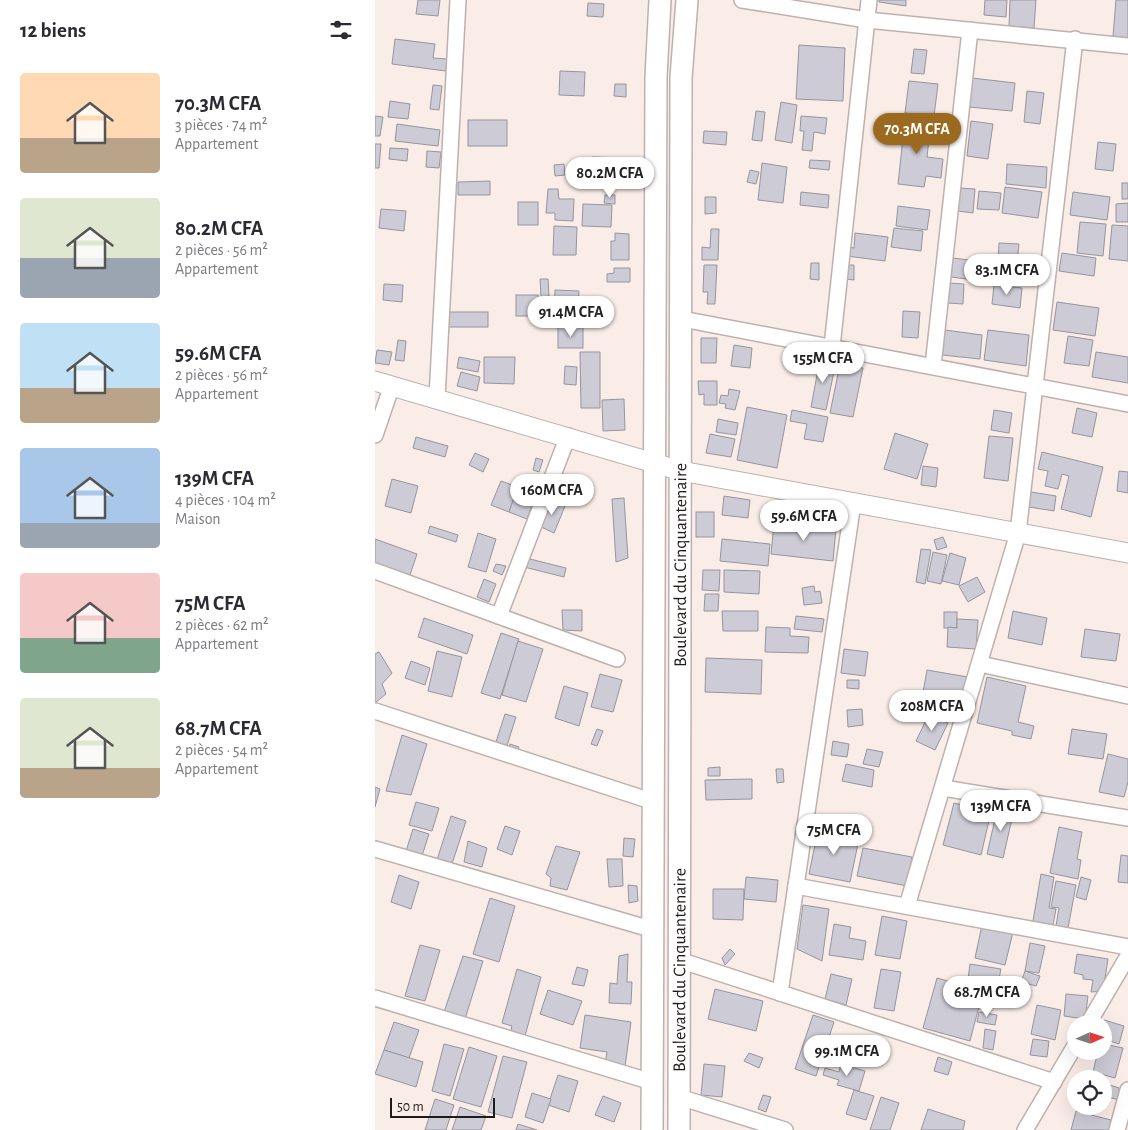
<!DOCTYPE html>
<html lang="fr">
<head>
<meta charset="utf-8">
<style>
  :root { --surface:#fff; --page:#f7f7f7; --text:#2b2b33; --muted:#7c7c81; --accent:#9b6a1e }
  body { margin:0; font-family:"Alegreya Sans",sans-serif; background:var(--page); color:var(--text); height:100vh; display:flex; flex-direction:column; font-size:19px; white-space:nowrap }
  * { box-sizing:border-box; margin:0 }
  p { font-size:16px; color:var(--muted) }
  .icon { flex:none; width:28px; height:28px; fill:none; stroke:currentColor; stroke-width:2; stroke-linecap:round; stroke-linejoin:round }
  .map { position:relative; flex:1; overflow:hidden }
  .side { display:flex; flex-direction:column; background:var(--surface); width:375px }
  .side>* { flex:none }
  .needle { width:32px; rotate:87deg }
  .buttons { position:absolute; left:692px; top:1015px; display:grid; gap:10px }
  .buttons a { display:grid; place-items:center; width:45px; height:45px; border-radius:50%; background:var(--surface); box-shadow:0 5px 20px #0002; font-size:25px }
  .scale { position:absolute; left:15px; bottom:12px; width:105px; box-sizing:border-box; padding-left:5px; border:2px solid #1f1b19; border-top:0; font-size:14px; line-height:18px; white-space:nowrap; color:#1f1b19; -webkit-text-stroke:4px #faede8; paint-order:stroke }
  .price { position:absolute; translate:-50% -42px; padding:0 11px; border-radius:18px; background:#fff; color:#222; font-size:16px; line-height:32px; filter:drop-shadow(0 1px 2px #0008) }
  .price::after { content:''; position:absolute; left:50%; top:30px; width:15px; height:11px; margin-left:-8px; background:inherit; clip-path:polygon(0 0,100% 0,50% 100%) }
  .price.selected { background:var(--accent); color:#fff }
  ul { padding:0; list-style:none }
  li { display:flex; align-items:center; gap:15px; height:125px; padding:0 20px }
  li span { display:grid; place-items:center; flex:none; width:140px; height:100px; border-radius:5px; color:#555 }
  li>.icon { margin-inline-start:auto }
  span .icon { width:60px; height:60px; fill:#fffc; stroke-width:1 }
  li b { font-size:21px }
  h2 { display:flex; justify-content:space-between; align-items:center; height:60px; padding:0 20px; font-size:21px }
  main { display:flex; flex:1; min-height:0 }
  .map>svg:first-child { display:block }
</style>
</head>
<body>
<main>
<section class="side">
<h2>12 biens<svg class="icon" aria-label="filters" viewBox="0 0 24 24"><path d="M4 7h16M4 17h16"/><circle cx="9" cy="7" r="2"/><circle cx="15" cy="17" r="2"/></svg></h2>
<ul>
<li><span style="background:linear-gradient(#ffd9b3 65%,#b9a48a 0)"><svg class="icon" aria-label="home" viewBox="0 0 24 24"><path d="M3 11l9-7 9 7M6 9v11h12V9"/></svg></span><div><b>70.3M CFA</b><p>3 pièces · 74 m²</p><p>Appartement</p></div></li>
<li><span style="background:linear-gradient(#dfe7d0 60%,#9aa5b1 0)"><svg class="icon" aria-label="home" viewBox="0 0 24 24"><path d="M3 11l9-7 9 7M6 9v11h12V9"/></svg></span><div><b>80.2M CFA</b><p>2 pièces · 56 m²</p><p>Appartement</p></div></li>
<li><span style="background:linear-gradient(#bfe0f5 65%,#b9a48a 0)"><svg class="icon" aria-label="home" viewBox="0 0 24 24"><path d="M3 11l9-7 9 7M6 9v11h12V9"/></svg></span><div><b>59.6M CFA</b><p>2 pièces · 56 m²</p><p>Appartement</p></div></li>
<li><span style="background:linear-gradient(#a9c7e8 75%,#9aa5b1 0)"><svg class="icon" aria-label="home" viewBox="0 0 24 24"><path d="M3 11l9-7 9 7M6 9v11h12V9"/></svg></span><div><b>139M CFA</b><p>4 pièces · 104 m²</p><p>Maison</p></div></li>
<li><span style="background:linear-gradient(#f6c9c9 65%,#7fa58c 0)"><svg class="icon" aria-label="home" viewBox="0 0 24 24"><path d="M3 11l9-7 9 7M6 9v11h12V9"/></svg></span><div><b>75M CFA</b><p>2 pièces · 62 m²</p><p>Appartement</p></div></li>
<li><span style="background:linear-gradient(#dfe7d0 70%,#b9a48a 0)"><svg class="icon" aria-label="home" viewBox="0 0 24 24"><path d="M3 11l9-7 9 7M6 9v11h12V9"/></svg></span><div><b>68.7M CFA</b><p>2 pièces · 54 m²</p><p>Appartement</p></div></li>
</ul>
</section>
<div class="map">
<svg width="753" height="1130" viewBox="0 0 753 1130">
  <rect width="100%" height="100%" fill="#faede8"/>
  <!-- building -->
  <g fill="#cccbd6" stroke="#95959f">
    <path d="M43,0h22l-2,16 -22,-2z"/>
    <path d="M504,0h27v6l-27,-4z"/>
    <path d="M610,0h22l-1,17 -22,-2z"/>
    <path d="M635,0h26l-2,28 -25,-2z"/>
    <path d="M741,0h12v38l-15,-2z"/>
    <path d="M213,3l16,1 -1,13 -16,-1z"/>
    <path d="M20,39l40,5 -2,14 14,1 -1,12 -54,-7z"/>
    <path d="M424,45l46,3 -2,53 -47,-2z"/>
    <path d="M539,49l13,1 -3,24 -13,-1z"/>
    <path d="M185,71l25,1 -1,24 -25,-1z"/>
    <path d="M597,78l43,5 -3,28 -43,-4z"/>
    <path d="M534,81l29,3 -4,32 -29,-3z"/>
    <path d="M240,84h11v13l-12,-1z"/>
    <path d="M58,85l9,1 -3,24 -9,-1z"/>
    <path d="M652,91l17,2 -4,31 -16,-2z"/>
    <path d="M15,101l20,3 -2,15 -20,-2z"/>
    <path d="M406,102l16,3 -5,38 -17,-3z"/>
    <path d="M381,111l9,1 -3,29 -10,-1z"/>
    <path d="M0,116l8,1 -3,19h-5z"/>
    <path d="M426,116l26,2 -2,16 -11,-2 -2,19 -10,-1 2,-19h-4z"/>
    <path d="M530,119l26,3 -4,35 16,2 -2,19 -15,-2 -2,11 -26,-3z"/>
    <rect x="93" y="120" width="39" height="26"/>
    <path d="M596,121l22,3 -5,35 -21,-3z"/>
    <path d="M22,124l43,6 -2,16 -43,-5z"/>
    <path d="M329,131l23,1 -1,13 -23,-2z"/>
    <path d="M723,142l18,2 -3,27 -18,-2z"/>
    <path d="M0,144h6l-2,24h-4z"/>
    <path d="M15,148l18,1 -1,12 -18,-2z"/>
    <path d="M52,151l14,1 -2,16 -13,-1z"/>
    <path d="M217,157l33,1 -1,18 -32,-2z"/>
    <path d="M435,160l20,1 -1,9 -20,-2z"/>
    <path d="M387,163l25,4 -4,36 -25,-3z"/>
    <path d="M189,164l1,11 -10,1 -1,-11z"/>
    <path d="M632,164l40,3 -1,21 -40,-4z"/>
    <path d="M375,170l9,2 -3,12 -9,-2z"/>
    <path d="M115,181v14h-32v-13z"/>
    <rect x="747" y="183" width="6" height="16"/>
    <path d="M630,187l37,5 -4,26 -36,-5z"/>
    <path d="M585,188l15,1 -2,24 -15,-2z"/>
    <path d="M173,189h10l1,10h15l-1,22 -18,-1v-7h-9z"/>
    <path d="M604,191l22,2 -2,17 -22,-1z"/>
    <path d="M426,192l28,3 -1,13 -28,-3z"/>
    <path d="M698,192l37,5 -3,23 -37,-5z"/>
    <path d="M230,195h10v9l-11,-1z"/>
    <path d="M330,197h11v16l-11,1z"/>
    <rect x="143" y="202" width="20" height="23"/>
    <path d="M753,203v19h-12v-18z"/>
    <path d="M208,204l29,1 -1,22 -29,-1z"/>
    <path d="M523,206l32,4 -3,20 -31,-4z"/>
    <path d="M6,209l25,2 -2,20 -25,-3z"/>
    <path d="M705,222l26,2 -3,32 -26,-3z"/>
    <path d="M737,225l16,1v35l-19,-2z"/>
    <path d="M179,226l23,1 -1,28h-23z"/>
    <path d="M519,228l29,3 -2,20 -30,-4z"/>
    <path d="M336,229h8l-1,31h-16v-13l8,1z"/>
    <path d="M240,233l14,1v26h-18v-19h4z"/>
    <path d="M480,233l33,4 -3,24 -38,-5 1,-9 6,1z"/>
    <path d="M624,243l20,1 -2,20 -19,-1z"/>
    <path d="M687,253l34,5 -2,18 -35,-5z"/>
    <path d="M578,258l39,5 -3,19 -38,-5z"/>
    <path d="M436,263h8v17l-9,-1z"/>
    <path d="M329,265h13l-2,39h-8l1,-12h-5z"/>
    <path d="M470,265h9v15l-9,-1z"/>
    <path d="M659,266l1,15 -39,2 -1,-16z"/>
    <path d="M239,268h16v14h-23v-8l7,-1z"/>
    <path d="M165,279h8l1,17 -8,1z"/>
    <path d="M573,283l16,1 -1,20 -16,-1z"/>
    <path d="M9,284l19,1 -1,17 -19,-2z"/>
    <path d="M619,285l28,3 -2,20 -28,-4z"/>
    <path d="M180,290l24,1 -2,25 -23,-1z"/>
    <rect x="141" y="295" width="22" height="21"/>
    <path d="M682,302l42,6 -4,28 -42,-6z"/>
    <path d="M528,311l17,1 -2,26 -16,-1z"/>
    <rect x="74" y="312" width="39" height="15"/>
    <rect x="183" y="327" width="25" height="21"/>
    <path d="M570,330l37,5 -2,24 -38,-4z"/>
    <path d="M613,330l41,5 -3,31 -42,-6z"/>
    <path d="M693,336l25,4 -4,26 -25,-3z"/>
    <path d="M326,338h16l-1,25h-15z"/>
    <path d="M23,340l8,1 -2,20 -9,-1z"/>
    <path d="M359,345l18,3 -2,20 -19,-2z"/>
    <path d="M2,350l15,2 -3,13 -14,-2z"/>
    <path d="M205,352h20v56h-19z"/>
    <path d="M721,352l32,5v26l-36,-6z"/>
    <path d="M84,357l21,4 -2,11 -21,-4z"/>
    <path d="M109,357h31l-1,27 -30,-1z"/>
    <path d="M445,359l16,3 -10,48 -15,-3z"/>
    <path d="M465,364l23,4 -10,49 -23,-4z"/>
    <path d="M190,366l12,1 -1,18 -12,-1z"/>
    <path d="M86,372l19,5 -3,14 -20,-5z"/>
    <path d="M323,381h19v24h-13v-11l-5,1z"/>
    <path d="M354,389l11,2 -5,19 -10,-2 1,-4 -7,-1 2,-8 7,1z"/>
    <path d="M249,399l1,31 -22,1 -1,-31z"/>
    <path d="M372,407l40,8 -10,53 -40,-8z"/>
    <path d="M702,408l20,5 -5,24 -20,-4z"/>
    <path d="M417,410l36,7 -5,25 -19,-3 3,-15 -17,-3z"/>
    <path d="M619,410l18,3 -3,20 -18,-3z"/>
    <path d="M343,419l20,4 -2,12 -20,-3z"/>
    <path d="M520,433l33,11 -11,35 -33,-10z"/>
    <path d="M335,434l25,5 -4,18 -25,-4z"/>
    <path d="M614,436l24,2 -5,43 -24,-3z"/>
    <path d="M41,437l32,9 -3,11 -32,-9z"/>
    <path d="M667,452l61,15 -12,50 -30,-8 8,-33 -7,-2 -4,15 -13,-3 3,-15 -10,-2z"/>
    <path d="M100,453l14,6 -6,13 -14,-7z"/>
    <path d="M161,458l7,2 -4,12 -6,-2z"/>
    <path d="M548,466l15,2 -2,19 -15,-2z"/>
    <path d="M744,471l9,1v21l-11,-2z"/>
    <path d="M17,479l26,7 -7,27 -26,-7z"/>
    <path d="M126,481l17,6 -9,25 -18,-7z"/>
    <path d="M143,487l18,6 -9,26 -18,-7z"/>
    <path d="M656,492l25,4 -2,15 -25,-4z"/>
    <path d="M349,496l26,4 -2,18 -26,-3z"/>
    <path d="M249,498l4,60 -12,4 -4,-63z"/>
    <path d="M175,500l15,6 -11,27 -15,-7z"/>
    <rect x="321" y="512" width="18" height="25"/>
    <path d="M399,523l62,6 -3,32 -62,-7z"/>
    <path d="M55,526l28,9 -2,7 -28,-9z"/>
    <path d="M103,533l18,6 -10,33 -18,-5z"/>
    <path d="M568,537l4,10 -10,3 -3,-10z"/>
    <path d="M0,539l42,15 -7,21 -35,-12z"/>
    <path d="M347,539l48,5 -2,22 -48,-5z"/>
    <path d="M546,549l10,1 -6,34 -9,-2z"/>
    <path d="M558,552l14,3 -6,29 -14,-3z"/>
    <path d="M575,553l16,5 -7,27 -17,-4z"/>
    <path d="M151,558l40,10 -2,9 -40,-10z"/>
    <path d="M121,564l10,2 -4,9 -9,-4z"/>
    <path d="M328,570h17l-1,21 -17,-1z"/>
    <path d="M349,570l36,1 -1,23 -35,-2z"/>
    <path d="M602,577l8,15 -17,10 -9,-16z"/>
    <path d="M109,579l12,5 -7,18 -12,-5z"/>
    <path d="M439,586l1,6 5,-1 2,12 -18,2 -2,-17z"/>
    <path d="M330,594h14l-1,17h-14z"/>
    <path d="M187,610h20v21l-19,-1z"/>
    <path d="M347,611h36v20h-35z"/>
    <path d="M638,611l34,7 -5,27 -34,-7z"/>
    <rect x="569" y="612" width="13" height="16"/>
    <path d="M421,616l28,3 -2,13 -28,-3z"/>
    <path d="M49,618l49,17 -6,19 -49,-17z"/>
    <path d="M582,619l21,1 -2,29 -29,-2 1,-20 9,1z"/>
    <path d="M391,627l24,1v8l19,1 -1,16 -43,-1z"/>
    <path d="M710,629l35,5 -4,27 -35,-4z"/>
    <path d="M126,633l18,6 -19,60 -19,-6z"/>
    <path d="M143,641l25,8 -17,53 -24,-7z"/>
    <path d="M469,649l24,3 -3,24 -24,-3z"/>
    <path d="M62,651l25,6 -10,40 -24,-6z"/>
    <path d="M4,652l13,21 -10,11 4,10 -11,9v-49z"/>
    <path d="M331,658l56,2 -1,34 -56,-2z"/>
    <path d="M36,661l19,7 -5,17 -20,-7z"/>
    <path d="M552,670l41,7 -5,28 -41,-7z"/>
    <path d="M225,674l22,6 -9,32 -22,-5z"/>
    <path d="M612,677l39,9 -8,36 16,4 -3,13 -19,-4v-4l-35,-8z"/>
    <path d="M472,680h12v9l-12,-1z"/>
    <path d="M189,686l24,7 -9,33 -24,-8z"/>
    <path d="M487,709l1,16 -15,2 -1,-17z"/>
    <path d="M130,714l11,3 -11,35 -11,-4z"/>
    <path d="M554,714l19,9 -13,27 -19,-9z"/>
    <path d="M222,729l6,2 -6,15 -6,-2z"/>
    <path d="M697,729l35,5 -4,25 -35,-5z"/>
    <path d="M27,735l25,9 -16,51 -25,-4z"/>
    <path d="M458,741l16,3 -2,13 -16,-2z"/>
    <path d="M135,744l9,3 -2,7 -9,-3z"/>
    <path d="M492,749l16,3 -4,15 -16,-3z"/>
    <path d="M733,754l20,5v23l-4,15 -25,-5z"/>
    <path d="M471,764l28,6 -2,17 -30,-6z"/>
    <path d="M345,767v9h-12v-8z"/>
    <path d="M401,769h7l1,13 -7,1z"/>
    <path d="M377,779v20l-46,1 -1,-20z"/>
    <path d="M0,787l5,2 -5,18z"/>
    <path d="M41,802l23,6 -7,23 -23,-6z"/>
    <path d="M579,803l37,9 -10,43 -38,-10z"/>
    <path d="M623,806l16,4 -11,48 -16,-4z"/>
    <path d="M76,816l15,5 -15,46 -15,-4z"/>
    <path d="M130,826l15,5 -8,24 -15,-6z"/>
    <path d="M684,827l23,5 -5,27 4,1 -3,19 -28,-6z"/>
    <path d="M38,829l16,5 -8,25 -16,-5z"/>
    <path d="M443,830l41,9 -9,43 -41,-8z"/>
    <path d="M249,838l11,1 -2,18 -10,-1z"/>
    <path d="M93,841l19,7 -5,19 -18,-5z"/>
    <path d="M181,846l24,6 -13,38 -17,-4 1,-8 -5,-4z"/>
    <path d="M488,848l49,9 -5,29 -50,-10z"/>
    <path d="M746,855l7,1v27l-10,-1z"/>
    <path d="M232,859h15l1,27 -14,1z"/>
    <path d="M666,874l13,3 -5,31 7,1 -3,16 -20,-4z"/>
    <path d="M24,875l20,7 -8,27 -20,-7z"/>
    <path d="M371,877l32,3 -2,22 -32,-3z"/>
    <path d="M706,877l10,3 -5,20 -10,-3z"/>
    <path d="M681,881l20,4 -8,43 -12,-2 3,-18 -8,-1z"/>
    <path d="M253,885l9,1 1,15 -9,2z"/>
    <path d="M338,889h31l-1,31 -30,-1z"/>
    <path d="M115,898l25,8 -16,56 -26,-8z"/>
    <path d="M428,905l26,4 -7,52 -25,-12z"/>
    <path d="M507,916l25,5 -7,38 -25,-4z"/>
    <path d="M459,924l17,3 -2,11 17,3 -3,19 -34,-5z"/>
    <path d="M607,925l31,7 -8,33 -30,-7z"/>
    <path d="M655,943l15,3 -6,27 -14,-2z"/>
    <path d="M45,945l20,5 -15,51 -20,-5z"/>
    <path d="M355,949l5,5 -10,11 -3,-7z"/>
    <path d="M253,954l-1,28h5l-1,22 -22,-1 1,-20 7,1 2,-28z"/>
    <path d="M702,954l31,5 -5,32 -12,1 2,-12 -10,-1v-4l-9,-2z"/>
    <path d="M88,956l20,5 -18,58 -21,-7z"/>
    <path d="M595,964l31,5 -3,15 -30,-5z"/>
    <path d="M202,967l11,3 -4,16 -12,-2z"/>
    <path d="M142,969l24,8 -16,59 -15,-3 2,-7 -10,-3z"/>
    <path d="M506,969l20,3 -7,39 -20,-3z"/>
    <path d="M650,971l15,5 -4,10 -15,-4z"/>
    <path d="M456,974l21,5 -6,26 -21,-6z"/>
    <path d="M562,978l46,13 -13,50 -47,-13z"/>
    <path d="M340,989l48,12 -7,30 -48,-12z"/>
    <path d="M173,990l34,11 -9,24 -33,-11z"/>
    <path d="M691,994l22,2 -3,23 -21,-3z"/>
    <path d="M662,1005l24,5 -6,30 -24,-6z"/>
    <path d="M604,1012l18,3 -2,10 -18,-3z"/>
    <path d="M210,1015l46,7 -6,45 -20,-3 2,-12 -27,-4z"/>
    <path d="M438,1015l21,7 -18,54 -21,-7z"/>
    <path d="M729,1020l20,6 -5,18 -15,-5z"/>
    <path d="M19,1022l25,8 -10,28 -25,-8z"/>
    <path d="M610,1029l11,2 -3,19 -10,-2z"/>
    <path d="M658,1039l16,2 -2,16 -17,-2z"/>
    <path d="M69,1044l20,5 -14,47 -18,-5z"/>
    <path d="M729,1044l19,4 -8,30 -22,-6 5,-21h6z"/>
    <path d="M94,1047l28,9 -16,51 -28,-8z"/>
    <path d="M9,1050l39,12 -7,25 -41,-13z"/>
    <path d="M374,1053l14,5 -4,10 -15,-7z"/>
    <path d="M128,1056l24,6 -15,56 -24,-6z"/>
    <path d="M563,1057l14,5 -4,13 -14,-4z"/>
    <path d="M329,1064l21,2 -3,31 -21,-2z"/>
    <path d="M466,1064l24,7 -6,20 -22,-6 2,-5 -16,-5 2,-7 14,4z"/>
    <path d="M183,1075l20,6 -9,31 -21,-7z"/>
    <path d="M704,1075l12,4h-14z"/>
    <path d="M701,1079v10l-6,-1z"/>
    <path d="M729,1083l15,5v12l-15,-4z"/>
    <path d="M479,1090l20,6 -8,24 -20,-6z"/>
    <path d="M157,1093l19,6 -8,24 -18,-6z"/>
    <path d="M388,1095l8,2 -5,15 -8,-3z"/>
    <path d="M228,1096l18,7 -7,19 -19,-7z"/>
    <path d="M506,1097l18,6 -9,27h-20z"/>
    <path d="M60,1099l19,6 -8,25h-21z"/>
    <path d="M85,1107l26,9 -5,14h-29z"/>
    <path d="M553,1109l37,12 -2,9h-42z"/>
    <path d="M701,1111l35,9 -2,10h-38z"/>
    <path d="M143,1124l19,6h-21z"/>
  </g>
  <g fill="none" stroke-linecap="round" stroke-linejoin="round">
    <defs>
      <g id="minor">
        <path d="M367,0l125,20 261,26"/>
        <path d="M307,319l446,85"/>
        <path d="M457,347l37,-347"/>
        <path d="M558,366l37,-336"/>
        <path d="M62,398l21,-398"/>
        <path d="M0,435l17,-50"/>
        <path d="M0,571l242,88"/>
        <path d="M124,616l69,-180"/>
        <path d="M605,664l148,32"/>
        <path d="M0,711l279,91"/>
        <path d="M568,788l185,30"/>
        <path d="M0,849l279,81"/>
        <path d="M421,886l332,61"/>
        <path d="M532,906l111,-373 57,-494"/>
        <path d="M304,960l375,122"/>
        <path d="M405,993l73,-490"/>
        <path d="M0,998l277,84"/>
        <path d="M713,1024l40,-68"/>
        <path d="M304,1097l106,33"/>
        <path d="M650,1130l51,-86"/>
        <path d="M742,1130l11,-40"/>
      </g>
      <path id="tertiary" d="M0,381l306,90 447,82"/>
      <g id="secondary">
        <path d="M277,1130l4,-1053 4,-77"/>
        <path id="s1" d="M304,1130l2,-1052 6,-78"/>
      </g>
    </defs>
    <!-- minor casing -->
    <use href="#minor" stroke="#bdb1ad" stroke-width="18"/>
    <!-- tertiary casing -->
    <use href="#tertiary" stroke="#bdb1ad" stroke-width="21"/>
    <!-- secondary casing -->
    <use href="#secondary" stroke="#bdb1ad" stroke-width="24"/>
    <!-- minor -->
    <use href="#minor" stroke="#fff" stroke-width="15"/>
    <!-- tertiary -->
    <use href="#tertiary" stroke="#fff" stroke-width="19"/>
    <!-- secondary -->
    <use href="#secondary" stroke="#fff" stroke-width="21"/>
  </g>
  <g text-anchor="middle" stroke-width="4.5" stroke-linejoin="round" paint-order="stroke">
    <!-- street labels -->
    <g font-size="18" fill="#1f1b19" stroke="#faede8">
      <text dy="6" stroke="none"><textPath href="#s1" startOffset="565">Boulevard du Cinquantenaire</textPath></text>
      <text dy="6" stroke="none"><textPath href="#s1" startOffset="160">Boulevard du Cinquantenaire</textPath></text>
    </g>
  </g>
</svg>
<div class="buttons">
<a><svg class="needle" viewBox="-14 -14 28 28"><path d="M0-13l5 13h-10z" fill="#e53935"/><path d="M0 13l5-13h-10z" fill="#7c7c81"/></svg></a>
<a><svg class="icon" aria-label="locate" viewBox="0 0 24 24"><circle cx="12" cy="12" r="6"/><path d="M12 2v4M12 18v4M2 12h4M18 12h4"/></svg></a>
</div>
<div class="scale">50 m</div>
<b class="price selected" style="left:542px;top:155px">70.3M CFA</b>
<b class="price" style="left:235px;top:199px">80.2M CFA</b>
<b class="price" style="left:632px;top:296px">83.1M CFA</b>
<b class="price" style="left:196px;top:338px">91.4M CFA</b>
<b class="price" style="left:448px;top:384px">155M CFA</b>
<b class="price" style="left:177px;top:516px">160M CFA</b>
<b class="price" style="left:429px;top:542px">59.6M CFA</b>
<b class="price" style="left:557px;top:732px">208M CFA</b>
<b class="price" style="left:626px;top:832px">139M CFA</b>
<b class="price" style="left:459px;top:856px">75M CFA</b>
<b class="price" style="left:612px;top:1018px">68.7M CFA</b>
<b class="price" style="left:472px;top:1077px">99.1M CFA</b>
</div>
</main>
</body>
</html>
